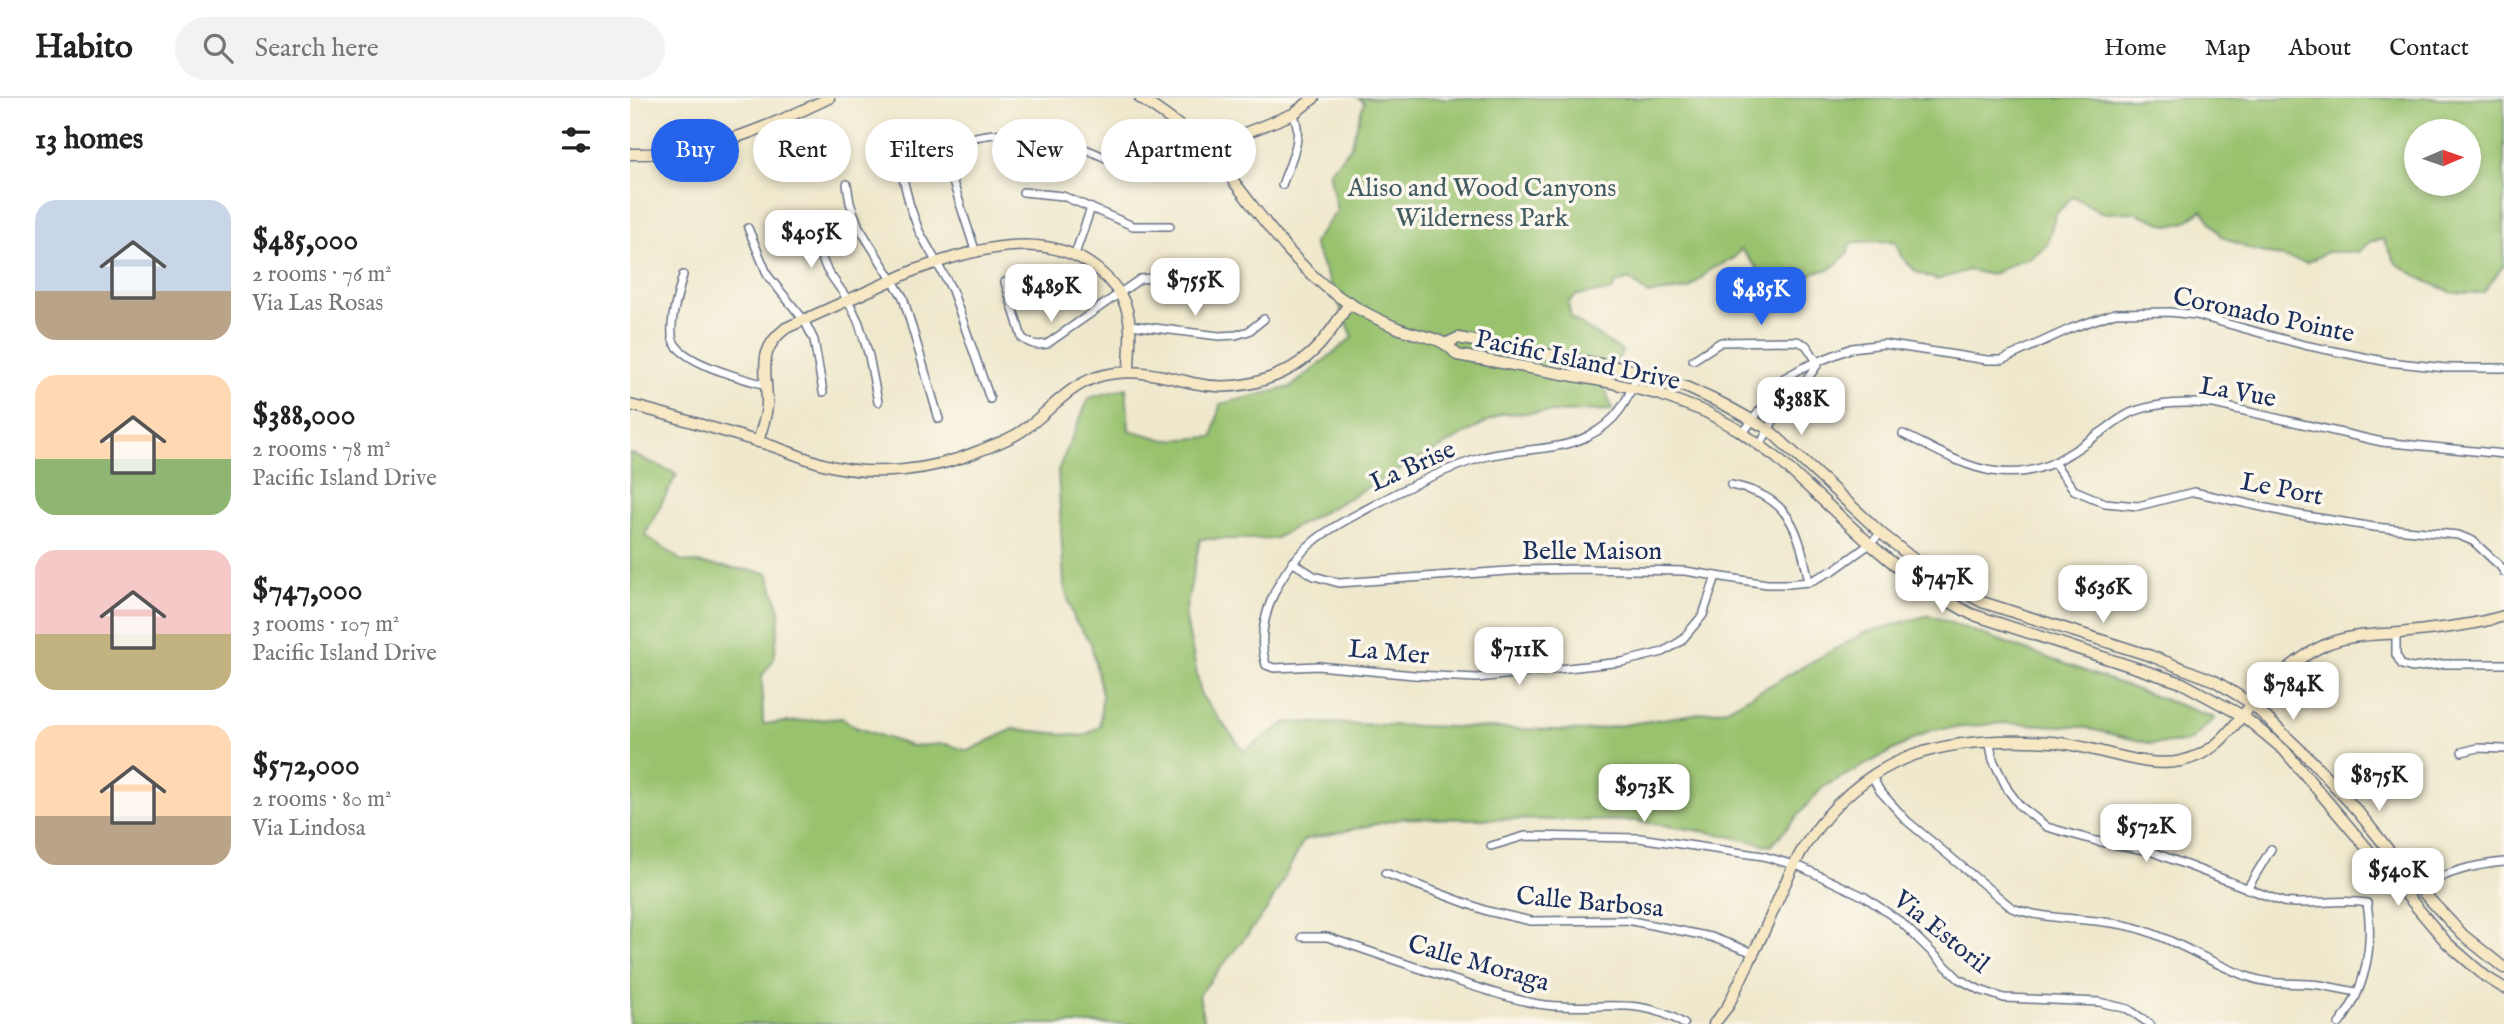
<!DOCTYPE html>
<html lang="en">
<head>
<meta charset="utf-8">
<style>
  :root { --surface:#fff; --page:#f2f2f2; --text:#222; --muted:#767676; --line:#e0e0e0; --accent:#2563eb }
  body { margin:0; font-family:"IM FELL English",serif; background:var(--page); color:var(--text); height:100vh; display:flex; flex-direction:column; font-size:26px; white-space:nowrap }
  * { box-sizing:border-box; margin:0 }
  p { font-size:23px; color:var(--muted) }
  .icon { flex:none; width:38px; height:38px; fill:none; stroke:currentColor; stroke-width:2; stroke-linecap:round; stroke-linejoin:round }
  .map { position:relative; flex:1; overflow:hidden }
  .side { display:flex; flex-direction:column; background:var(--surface); width:630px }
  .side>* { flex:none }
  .banner { position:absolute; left:21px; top:21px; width:665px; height:63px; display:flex; gap:14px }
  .needle { width:46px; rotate:88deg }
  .buttons { position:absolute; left:1774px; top:21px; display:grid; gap:14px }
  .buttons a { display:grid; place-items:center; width:77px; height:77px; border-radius:50%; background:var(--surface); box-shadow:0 4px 10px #0003; font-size:35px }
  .price { position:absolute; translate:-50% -60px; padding:0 16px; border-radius:14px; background:#fff; color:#222; font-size:23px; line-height:46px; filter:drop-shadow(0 2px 4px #0008) }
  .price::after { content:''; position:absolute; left:50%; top:42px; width:21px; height:16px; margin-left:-10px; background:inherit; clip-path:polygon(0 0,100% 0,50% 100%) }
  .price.active { background:var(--accent); color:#fff }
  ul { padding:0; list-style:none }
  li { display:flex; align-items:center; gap:21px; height:175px; padding:0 35px }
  li span { display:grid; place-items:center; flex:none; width:196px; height:140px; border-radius:21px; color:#555 }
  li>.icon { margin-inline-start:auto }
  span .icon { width:84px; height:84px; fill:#fffc; stroke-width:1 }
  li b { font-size:30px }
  h2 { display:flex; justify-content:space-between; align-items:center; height:84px; padding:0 35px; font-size:30px }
  .chip { padding:0 24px; border-radius:32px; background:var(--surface); box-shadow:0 4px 10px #0003; font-size:24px; line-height:63px }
  .chip.active { background:var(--accent); color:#fff }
  header { display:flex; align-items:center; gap:42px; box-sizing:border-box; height:98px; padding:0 35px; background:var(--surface); border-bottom:2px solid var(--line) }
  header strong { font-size:33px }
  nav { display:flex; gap:38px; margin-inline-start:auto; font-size:24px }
  .search { width:490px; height:63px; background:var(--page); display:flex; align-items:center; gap:18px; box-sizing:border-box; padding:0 24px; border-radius:38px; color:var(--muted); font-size:26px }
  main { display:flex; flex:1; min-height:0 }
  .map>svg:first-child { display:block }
</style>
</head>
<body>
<header>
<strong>Habito</strong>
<div class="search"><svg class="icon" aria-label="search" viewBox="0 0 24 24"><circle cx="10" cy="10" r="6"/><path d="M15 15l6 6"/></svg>Search here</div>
<nav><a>Home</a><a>Map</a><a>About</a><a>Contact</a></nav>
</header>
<main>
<section class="side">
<h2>13 homes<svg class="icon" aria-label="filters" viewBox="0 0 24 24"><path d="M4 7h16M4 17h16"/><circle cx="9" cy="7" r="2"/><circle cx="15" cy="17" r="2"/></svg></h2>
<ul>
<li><span style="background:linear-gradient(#c9d6e8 65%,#b9a48a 0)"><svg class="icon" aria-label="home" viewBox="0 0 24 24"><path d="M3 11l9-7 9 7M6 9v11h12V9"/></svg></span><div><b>$485,000</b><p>2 rooms · 76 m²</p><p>Via Las Rosas</p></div></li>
<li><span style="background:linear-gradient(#ffd9b3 60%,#8fb573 0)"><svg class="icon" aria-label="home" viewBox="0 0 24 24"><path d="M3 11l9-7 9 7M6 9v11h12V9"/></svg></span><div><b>$388,000</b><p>2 rooms · 78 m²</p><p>Pacific Island Drive</p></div></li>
<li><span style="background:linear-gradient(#f6c9c9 60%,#c2b280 0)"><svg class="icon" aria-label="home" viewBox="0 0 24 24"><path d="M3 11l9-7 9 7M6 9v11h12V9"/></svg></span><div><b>$747,000</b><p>3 rooms · 107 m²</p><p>Pacific Island Drive</p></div></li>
<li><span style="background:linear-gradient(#ffd9b3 65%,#b9a48a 0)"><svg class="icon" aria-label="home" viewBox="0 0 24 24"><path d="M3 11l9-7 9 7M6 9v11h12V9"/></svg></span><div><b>$572,000</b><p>2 rooms · 80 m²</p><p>Via Lindosa</p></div></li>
</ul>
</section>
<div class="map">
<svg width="1874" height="926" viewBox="0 0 1874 926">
  <rect width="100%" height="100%" fill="#fbf7ec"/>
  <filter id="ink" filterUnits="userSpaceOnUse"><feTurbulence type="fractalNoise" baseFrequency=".0143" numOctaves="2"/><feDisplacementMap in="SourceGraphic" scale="14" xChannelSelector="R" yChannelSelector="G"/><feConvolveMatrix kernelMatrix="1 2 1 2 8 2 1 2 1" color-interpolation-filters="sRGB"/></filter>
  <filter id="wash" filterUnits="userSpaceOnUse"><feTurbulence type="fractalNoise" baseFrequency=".00686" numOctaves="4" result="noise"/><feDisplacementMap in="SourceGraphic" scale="28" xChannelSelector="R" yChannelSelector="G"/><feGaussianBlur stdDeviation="1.57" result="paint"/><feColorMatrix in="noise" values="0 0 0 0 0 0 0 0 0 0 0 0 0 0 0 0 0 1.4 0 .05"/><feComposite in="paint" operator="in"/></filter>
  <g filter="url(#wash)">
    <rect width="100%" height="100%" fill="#efe8cc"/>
    <!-- green -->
    <path fill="#99c26e" stroke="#5a7866" stroke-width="2" fill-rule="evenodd" d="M728,0h1146v167l-21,28h-30l-31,-14 -26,-16 -13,-24 -13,3 -12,10h-31l-20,11 -58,-14 -28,-13 -19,-26 -18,13 -15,3 -35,-14 -31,1 -30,-17 -18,19 -8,30 -18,14 -11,2 -27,14 -22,-5 -32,10 -21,-8 -15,-16 -6,-15 -40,1 -6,4 -1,7 -17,16 -16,3 -18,11 -31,-5 -25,-29 -8,10 -22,10 -22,20 -41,5 -19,-15 -14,5 -3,7 -35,4 -9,8 3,15 51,33 -17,37 7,22 -111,4 -227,125h-74l-15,75 16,81 43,56 43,-29 297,9 143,-22 137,-76 65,-18 286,103 -26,24 -36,2 -71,-17 -79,-4 -72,7 -108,57 -52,59 -52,-12 -82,-13 -233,-3 -100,22 -37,70 -68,85 5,29h-574v-571l47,21 -32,61 37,26 86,12 12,38 -6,48 -12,17 1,48 79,-6 13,9 56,19 35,-2 22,7 45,-22 71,7 16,-10 2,-31 -11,-52 -16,-22 -11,-35 -6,-116 31,-72 37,-10 3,42 37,10 47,-3 7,-33 71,-17 62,-50 -40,-94 24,-32 -8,-39 21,-24 14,-46zM1787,33h52v53h-52z"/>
  </g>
  <g filter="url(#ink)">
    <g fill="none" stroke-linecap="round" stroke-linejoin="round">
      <defs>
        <g id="street">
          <path d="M270,69l10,39 9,25 33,59 38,109"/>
          <path d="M217,86l3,19 9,24 44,70 36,122"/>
          <path d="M652,87c8,-23 23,-49 11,-71"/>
          <path d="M393,94l40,4 70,30h37"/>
          <path d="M176,125l21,47 21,30 11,23 10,33 9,46"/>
          <path d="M118,130l20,48 36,44 10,20 9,52"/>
          <path d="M346,155l-25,-77 -2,-17 5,-14c51,-26 133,-3 178,28"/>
          <path d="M445,156l16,-46"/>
          <path d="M53,177c-4,16 -15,50 -10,65 8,23 71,39 93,45"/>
          <path d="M375,184l17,56c8,6 14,8 25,6l93,-65 23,-2 38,12h7l15,-8"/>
          <path d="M500,227l89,11 17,-1 13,-4 15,-12"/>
          <path d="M1063,262l28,-18 76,-1 9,4 12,18"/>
          <path d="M1008,273c-9,29 -21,51 -50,65 -30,16 -71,12 -104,21 -42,12 -83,33 -121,54 -17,9 -35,18 -50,31 -33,27 -60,80 -47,123l8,3 44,-2 96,9 63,3 145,-16 41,-10 18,-11 22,-26 13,-39"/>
          <path d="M1113,335l41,-55 18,-10 50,-20 32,-4 103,16h15l70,-32 43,-15 54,-1 27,3 108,30 84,17 58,6h58"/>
          <path d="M1273,336c28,13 58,32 89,37 48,8 74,-15 111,-40 10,-7 20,-16 32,-20 26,-9 52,-9 79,-7l168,38 122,12"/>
          <path d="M1130,347l20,-36 18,-17 20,-28"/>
          <path d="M1425,366l19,26 31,13 33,3 56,-14 100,22 80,13 84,8 15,6 28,26 3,5"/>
          <path d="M1101,387c59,12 67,42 78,97"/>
          <path d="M662,464l22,14 25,7 183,-13 60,-1 103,2 82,13h21l21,-2 25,-12 36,-26 11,-11"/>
          <path d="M1766,535v22l6,10 10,3 32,-4h60"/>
          <path d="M1359,642l4,20 15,30 12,16 27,21 49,14 54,10 133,51c28,4 56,-4 84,1 7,41 -1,87 -28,121"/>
          <path d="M1832,654l16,-4 26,1"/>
          <path d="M1242,679l8,14 27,30 105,87c40,14 81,9 121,19 40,11 75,35 113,49 26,10 47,6 74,9 12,2 24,5 37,7"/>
          <path d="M861,748l34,-10 114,2 124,18 38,11 64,30 36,25 58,57 21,11 24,8 95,4 29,7 22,15"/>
          <path d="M755,775l102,38 44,10 96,-1 84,17 43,16"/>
          <path d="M1789,790c28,-16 53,-23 85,-26"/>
          <path d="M1617,791l24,-40"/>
          <path d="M672,839h25c39,13 78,27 118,40 30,10 61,21 93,27 51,9 100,-11 146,20"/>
        </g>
        <g id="secondary">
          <path d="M510,0c21,14 55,37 71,56 39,44 69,96 115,133 21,17 50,32 74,42 23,9 41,6 57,26l151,27 53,13 45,17 31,17 40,29 93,86 48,40 53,30 211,69 61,33 41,34 163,193 39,34 18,11"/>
          <path d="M580,54l15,-11 68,-27 21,-16"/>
          <path d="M0,56c73,2 134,-25 199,-56"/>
          <path d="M817,245l11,-5 180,33 50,17 37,17 43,24 113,104 55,44 46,25 169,54 64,25 37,23 60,57 47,52 60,75 44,47 41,33"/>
          <path d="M0,307c45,11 88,25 133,38 20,6 39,15 60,21 50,14 109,7 156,-13 14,-6 30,-11 43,-20 28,-19 47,-48 82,-56 30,-7 59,1 89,8 48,11 103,-6 133,-46 9,-11 16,-23 24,-35"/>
          <path d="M128,344c3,-12 9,-26 9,-38 0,-33 -11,-53 19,-76l129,-58c57,-20 130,-43 182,-1 12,10 24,23 29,38 7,20 3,44 3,65"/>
          <path d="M1084,926l14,-18c12,-26 25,-51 37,-77 13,-28 24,-59 41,-85 61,-93 142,-109 245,-102 39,2 93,28 130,19 37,-8 49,-32 72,-58 21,-23 44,-46 74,-59 24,-10 48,-9 73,-11 35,-4 70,-7 104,-17"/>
        </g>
      </defs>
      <!-- street casing -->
      <use href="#street" stroke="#657084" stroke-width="10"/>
      <!-- secondary casing -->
      <use href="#secondary" stroke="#657084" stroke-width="13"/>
      <!-- street -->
      <use href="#street" stroke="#fff" stroke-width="7"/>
      <!-- secondary -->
      <use href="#secondary" stroke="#f7e8c3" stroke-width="10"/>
    </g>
  </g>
  <g text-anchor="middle" stroke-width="7" stroke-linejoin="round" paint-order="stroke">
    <!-- park labels -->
    <g font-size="26" fill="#415b63" stroke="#fbf7ec">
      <text x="852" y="98">Aliso and Wood Canyons<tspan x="852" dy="30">Wilderness Park</tspan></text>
    </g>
    <!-- street labels -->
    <g font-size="26" fill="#1b2f5e" stroke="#fbf7ec">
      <text transform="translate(1634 216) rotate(12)" y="9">Coronado Pointe</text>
      <text transform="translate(948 261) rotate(12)" y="9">Pacific Island Drive</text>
      <text transform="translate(1608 293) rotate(10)" y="9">La Vue</text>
      <text transform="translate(782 367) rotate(-24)" y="9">La Brise</text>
      <text transform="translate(1652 390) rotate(11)" y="9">Le Port</text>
      <text x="962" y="461">Belle Maison</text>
      <text transform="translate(759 553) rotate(5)" y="9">La Mer</text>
      <text transform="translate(960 803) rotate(5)" y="9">Calle Barbosa</text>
      <text transform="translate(1312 833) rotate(39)" y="9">Via Estoril</text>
      <text transform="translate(849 864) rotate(16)" y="9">Calle Moraga</text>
    </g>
  </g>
</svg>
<div class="buttons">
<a><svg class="needle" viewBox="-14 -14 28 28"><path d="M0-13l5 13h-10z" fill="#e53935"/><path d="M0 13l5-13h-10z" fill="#767676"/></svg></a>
</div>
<b class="price" style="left:181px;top:172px">$405K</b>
<b class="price" style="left:565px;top:220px">$755K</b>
<b class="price" style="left:421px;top:226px">$489K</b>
<b class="price active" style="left:1131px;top:229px">$485K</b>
<b class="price" style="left:1171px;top:339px">$388K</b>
<b class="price" style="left:1312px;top:517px">$747K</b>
<b class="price" style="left:1473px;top:527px">$636K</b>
<b class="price" style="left:889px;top:589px">$711K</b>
<b class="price" style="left:1663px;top:624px">$784K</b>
<b class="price" style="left:1749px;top:715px">$875K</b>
<b class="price" style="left:1014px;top:726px">$973K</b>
<b class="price" style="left:1516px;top:766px">$572K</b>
<b class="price" style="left:1768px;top:810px">$540K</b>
<div class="banner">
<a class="chip active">Buy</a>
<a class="chip">Rent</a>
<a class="chip">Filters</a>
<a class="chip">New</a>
<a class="chip">Apartment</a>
</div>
</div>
</main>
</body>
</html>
